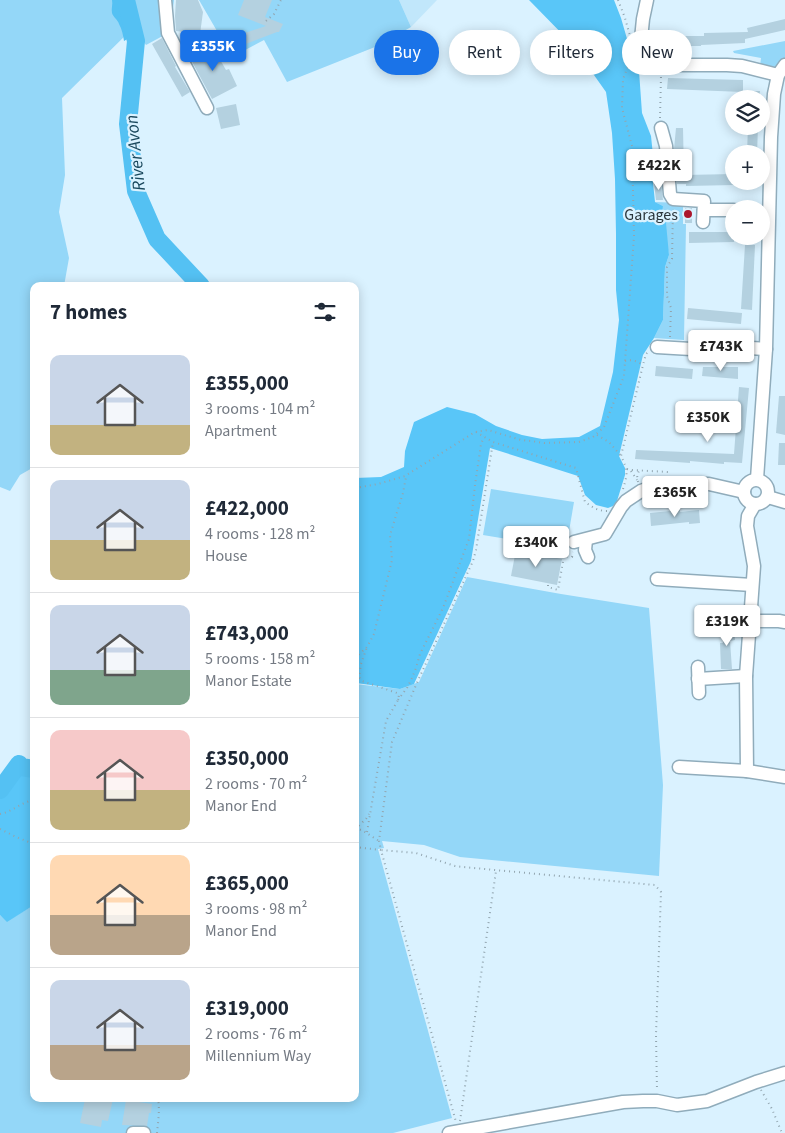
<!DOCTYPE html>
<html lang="en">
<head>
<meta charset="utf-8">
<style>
  :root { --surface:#fff; --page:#f2f2f3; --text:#1f2937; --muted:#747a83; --line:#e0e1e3; --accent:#1a73e8 }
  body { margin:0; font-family:"Source Sans 3",sans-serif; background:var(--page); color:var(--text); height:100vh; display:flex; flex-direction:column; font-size:19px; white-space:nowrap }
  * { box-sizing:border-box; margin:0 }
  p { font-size:16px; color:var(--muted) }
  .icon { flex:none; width:28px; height:28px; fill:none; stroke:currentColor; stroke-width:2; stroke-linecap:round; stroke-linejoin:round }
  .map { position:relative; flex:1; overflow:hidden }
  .sheet { position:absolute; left:30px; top:282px; width:329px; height:820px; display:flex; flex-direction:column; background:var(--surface); border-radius:10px; box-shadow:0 2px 12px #0003 }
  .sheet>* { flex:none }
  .guide { position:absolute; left:374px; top:30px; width:336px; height:45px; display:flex; gap:10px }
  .buttons { position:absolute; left:725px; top:90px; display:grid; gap:10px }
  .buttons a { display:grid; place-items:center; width:45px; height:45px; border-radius:50%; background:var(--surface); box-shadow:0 2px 12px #0003; font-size:25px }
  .price { position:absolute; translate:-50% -42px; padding:0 11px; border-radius:5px; background:#fff; color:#222; font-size:16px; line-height:32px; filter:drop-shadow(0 1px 2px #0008) }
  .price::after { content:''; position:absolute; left:50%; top:30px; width:15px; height:11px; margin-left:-8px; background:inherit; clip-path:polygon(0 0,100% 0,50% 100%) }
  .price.selected { background:var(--accent); color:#fff }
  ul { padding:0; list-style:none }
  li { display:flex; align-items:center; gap:15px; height:125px; padding:0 20px }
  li+li { border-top:1px solid var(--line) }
  li span { display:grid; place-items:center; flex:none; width:140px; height:100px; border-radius:10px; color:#555 }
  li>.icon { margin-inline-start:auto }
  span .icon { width:60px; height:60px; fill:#fffc; stroke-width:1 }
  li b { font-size:21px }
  h2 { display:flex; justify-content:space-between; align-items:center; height:60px; padding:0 20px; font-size:21px }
  .pill { padding:0 18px; border-radius:22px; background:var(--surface); box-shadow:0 2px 12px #0003; font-size:18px; line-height:45px }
  .pill.selected { background:var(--accent); color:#fff }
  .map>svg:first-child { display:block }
</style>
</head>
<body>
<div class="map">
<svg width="785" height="1133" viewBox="0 0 785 1133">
  <rect width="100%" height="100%" fill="#daf2ff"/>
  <!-- built -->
  <path fill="#c1e7fb" d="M399,0h38l-26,27z"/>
  <!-- green -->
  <g fill="#94d7f8">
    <path d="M0,0h126l7,28 -71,70 3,77 -6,37 10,46 -5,28h-30v143l-2,4 2,2v32l-14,8 -10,16 -10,-4z"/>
    <path d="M134,0h40l-4,32 -24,13 -3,-4z"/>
    <path d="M199,0h200l12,27 -31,18 -93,37 -23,-42 -32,17z"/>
    <path d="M785,41v17l-8,9 -17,-1 1,-8 -27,-5 -1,-2z"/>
    <path d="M655,202l28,1v21h3l-2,116 -30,-2 9,-18 2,-53 4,-12 -7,-37 1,-12z"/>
    <path d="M491,489l83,13 -8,47 -83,-14z"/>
    <path d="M467,577l94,17 88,14 14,177 -4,91 -199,-19 -36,-12 -42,-4 2,7 -6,1 74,269 -59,15h-393v-218l7,6 27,-16v194h321v-415l45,5 19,-7z"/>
  </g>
  <!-- forest -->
  <g fill="#59c6f8">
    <path d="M529,0h85l7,18 13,45 5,8 3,42 9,23 3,29 -1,18 2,19 8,4 -1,12 4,5 3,32 -4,12 -2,53 -9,18 -11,17 -24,101 6,12v7l-8,26 -4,5 -5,2 -12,-3 -11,-10 -7,-19 -88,-28 -19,113 -57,123 -14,5 -44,-6 3,-31 -4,3v-177l26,-1 23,-10 1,-16 9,-29 33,-15 28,7 21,12 26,9 20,4 37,-2 21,-11 13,-54 6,-52 -3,-30v-56l-1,-55 -3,-46 -6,-41 -34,-48z"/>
    <path d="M21,767l13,2v136l-27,17 -7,-7v-118z"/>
  </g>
  <!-- water -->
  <path fill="#54c1f3" d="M112,0h22l7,31 -17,10c-1,-6 -2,-12 -5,-17 -1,-4 -6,-7 -7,-11 -1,-4 1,-9 0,-13z"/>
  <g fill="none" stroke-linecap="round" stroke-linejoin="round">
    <!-- river -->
    <g stroke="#54c1f3" stroke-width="18">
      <path d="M126,0l10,41 -8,83 8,67 21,48 44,47"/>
      <path d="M0,790l19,-26 2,3 13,2"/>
    </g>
  </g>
  <!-- building -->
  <g fill="#b4d1e0">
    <path d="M176,0h22l5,12 -3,22 -24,-3 -1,-15z"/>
    <path d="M244,0h28l-7,17 18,7 -4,8h-2l-34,13 -4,-10 27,-9 -28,-11z"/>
    <path d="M785,19v11l-40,9v4l-44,2v1h-17l1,-10h19v-3l44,-1 -1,-4z"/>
    <path d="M162,38l14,28 -1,1 15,25 -8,5 -30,-53z"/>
    <path d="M650,39l31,1v9l-29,-1 -2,-2z"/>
    <path d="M211,44l15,26 3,-1 8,17 -25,13 -23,-43z"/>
    <path d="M668,78l75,2v12l-76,-3z"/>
    <path d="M749,91h11l-1,8h-10z"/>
    <path d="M236,104l4,21 -19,4 -5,-21z"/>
    <path d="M748,126h10l-1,28h-10z"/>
    <path d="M676,128h7l1,47 50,-1v11l-48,1v-2h-9l-3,-35z"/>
    <path d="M661,182l2,18h-7l-2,-17z"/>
    <rect x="685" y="208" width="7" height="15"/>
    <path d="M689,232h45v10l-45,1z"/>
    <path d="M745,245h10l-3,65 -11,-1z"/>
    <path d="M688,308l54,5 -1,11 -54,-5z"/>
    <path d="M656,366l37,3 -1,10 -37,-3z"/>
    <path d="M703,367h35v12l-36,-3z"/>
    <path d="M739,387l10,1 -7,75 -18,-1v2l-34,-3v2l-55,-4 1,-9 98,4z"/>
    <path d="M779,396h6v39l-9,-2z"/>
    <path d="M779,443h6v22h-7z"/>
    <path d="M680,510v2l19,-2 1,13 -11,1v-2l-38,4 -1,-13z"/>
    <path d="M516,550l46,9 -5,26 -46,-9z"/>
    <path d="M723,626h11l1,14 -5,1 2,28h-11l-1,-26h3z"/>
    <path d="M85,1099h28l-5,22 -6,-1 -1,7 -21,-4z"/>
    <path d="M126,1100l26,4 -1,9h-2l-2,13 -25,-1z"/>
  </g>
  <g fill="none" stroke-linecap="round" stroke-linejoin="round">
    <defs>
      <g id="minor">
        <path d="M165,0l3,33 39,75"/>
        <path d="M647,0l-4,19 -2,20 1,10 8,10 13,6h64l15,1 36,9"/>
        <path d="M661,128l5,18 4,48 3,5 31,2 -1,21"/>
        <path d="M704,210h30"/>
        <path d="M657,347l34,2 13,-4 62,4"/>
        <path d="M757,479l9,-130 5,-212 3,-43 4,-19 7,-10"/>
        <circle cx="756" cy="492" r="12"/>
        <path d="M768,497l17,5"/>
        <path d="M586,540l-1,10 3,7"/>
        <path d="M574,542l31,-8 16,-27 5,-6 15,-10 19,-7h49l35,8"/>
        <path d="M657,579l95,6"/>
        <path d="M749,621h30l6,1"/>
        <path d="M698,667l1,26"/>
        <path d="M698,679l48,-3"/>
        <path d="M679,767l68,4 -1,-95 8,-110 -7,-40 1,-10 7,-12"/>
        <path d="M747,771l38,6"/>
        <path d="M133,1133h11"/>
        <path d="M449,1133l174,-31 20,-1h14l20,4 30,-4 49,-19 29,-9"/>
      </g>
    </defs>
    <!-- minor casing -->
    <use href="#minor" stroke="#90acbb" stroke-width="15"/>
    <!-- path -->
    <g stroke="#92a5af" stroke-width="2" stroke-dasharray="1 4" stroke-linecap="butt">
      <path d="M618,0l7,18 5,18"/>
      <path d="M266,21l8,-7 7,-14"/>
      <path d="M660,118l1,-42"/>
      <path d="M670,337l1,-29 -4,-12v-29l5,-8 1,-50"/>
      <path d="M625,361c7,-2 12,0 18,4"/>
      <path d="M476,432l17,10"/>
      <path d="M597,435l12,7 12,14"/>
      <path d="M627,469l4,1 38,2"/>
      <path d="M631,471l6,9"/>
      <path d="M638,482l-1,-7 2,-4"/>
      <path d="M355,488l23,-4 27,-8 70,-44 13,-2 33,10 10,1 13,2 35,-1 14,-5 11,-10 20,-51 10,-140 -2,-90 -10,-38 1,-29 4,-10 8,-13"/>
      <path d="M623,489c5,-17 5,-18 -2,-33l22,-91 3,-11 2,-2"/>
      <path d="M607,511c-9,0 -15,-4 -22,-9l-9,-34 -83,-26 -17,108 -3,11 -57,124 -24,57 -13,99 2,9 35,3 39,13 8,1 192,18 6,7 -5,143 1,56"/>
      <path d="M548,585v2l10,3 6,-34 8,1 1,-5"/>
      <path d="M355,658l12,-11 7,-13 18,-74 -2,-25 13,-42 3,-16"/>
      <path d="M398,700l9,-12 5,-10 4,-10 4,-14 23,-46 26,-69 6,-54 6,-41 3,-7"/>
      <path d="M0,814c12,-2 21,-12 34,-14"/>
      <path d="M0,829l16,8 18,7"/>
      <path d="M355,829l7,1 17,11"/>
      <path d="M355,829l11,-10 3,-5"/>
      <path d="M367,832l19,-111 12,-21 1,-5 -2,-2 -35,-12 -3,-4 2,-13 6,-17"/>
      <path d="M355,847l26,3 75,272"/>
      <path d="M761,1090l11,19 10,24"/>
      <path d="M460,1121l36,-250"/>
      <path d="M157,1133c1,-11 3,-23 1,-34"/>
    </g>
    <!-- minor -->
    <use href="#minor" stroke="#fff" stroke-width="12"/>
  </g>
  <!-- markers -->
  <circle fill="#ac172d" stroke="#daf2ff" stroke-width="2" cx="688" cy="214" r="5"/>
  <g text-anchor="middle" stroke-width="4.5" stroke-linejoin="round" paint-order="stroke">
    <!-- poi labels -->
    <g font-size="16" fill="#2b363c" stroke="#daf2ff" text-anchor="end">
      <text x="678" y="220">Garages</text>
    </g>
    <!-- water labels -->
    <g font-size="18" font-style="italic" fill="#1a485d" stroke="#daf2ff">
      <text transform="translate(135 153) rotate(-96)" y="6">River Avon</text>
    </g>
  </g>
</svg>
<div class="buttons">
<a><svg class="icon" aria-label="layers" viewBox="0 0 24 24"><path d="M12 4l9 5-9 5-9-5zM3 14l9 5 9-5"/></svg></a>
<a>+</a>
<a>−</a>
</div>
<b class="price selected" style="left:213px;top:72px">£355K</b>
<b class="price" style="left:659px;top:191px">£422K</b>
<b class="price" style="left:721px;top:372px">£743K</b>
<b class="price" style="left:708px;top:443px">£350K</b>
<b class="price" style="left:675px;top:518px">£365K</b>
<b class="price" style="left:536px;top:568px">£340K</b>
<b class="price" style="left:727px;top:647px">£319K</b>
<div class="guide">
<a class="pill selected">Buy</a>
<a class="pill">Rent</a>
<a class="pill">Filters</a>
<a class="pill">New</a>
</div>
<section class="sheet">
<h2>7 homes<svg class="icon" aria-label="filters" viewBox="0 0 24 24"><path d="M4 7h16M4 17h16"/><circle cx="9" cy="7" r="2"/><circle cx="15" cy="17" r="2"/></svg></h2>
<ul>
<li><span style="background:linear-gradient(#c9d6e8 70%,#c2b280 0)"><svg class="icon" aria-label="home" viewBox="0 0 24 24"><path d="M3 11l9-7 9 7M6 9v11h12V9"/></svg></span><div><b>£355,000</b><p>3 rooms · 104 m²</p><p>Apartment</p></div></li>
<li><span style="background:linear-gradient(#c9d6e8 60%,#c2b280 0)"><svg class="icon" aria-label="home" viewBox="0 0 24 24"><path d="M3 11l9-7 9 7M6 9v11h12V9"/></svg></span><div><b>£422,000</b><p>4 rooms · 128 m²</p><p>House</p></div></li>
<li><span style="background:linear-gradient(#c9d6e8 65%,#7fa58c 0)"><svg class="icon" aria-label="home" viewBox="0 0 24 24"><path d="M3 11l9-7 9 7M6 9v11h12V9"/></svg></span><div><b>£743,000</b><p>5 rooms · 158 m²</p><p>Manor Estate</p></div></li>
<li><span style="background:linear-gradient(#f6c9c9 60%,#c2b280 0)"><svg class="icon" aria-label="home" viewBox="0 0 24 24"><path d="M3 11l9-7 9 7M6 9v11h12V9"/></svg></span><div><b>£350,000</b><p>2 rooms · 70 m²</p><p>Manor End</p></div></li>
<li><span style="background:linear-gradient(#ffd9b3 60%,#b9a48a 0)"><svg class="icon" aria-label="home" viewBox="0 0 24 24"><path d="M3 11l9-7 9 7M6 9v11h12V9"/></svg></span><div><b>£365,000</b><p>3 rooms · 98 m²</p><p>Manor End</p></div></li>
<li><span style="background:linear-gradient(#c9d6e8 65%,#b9a48a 0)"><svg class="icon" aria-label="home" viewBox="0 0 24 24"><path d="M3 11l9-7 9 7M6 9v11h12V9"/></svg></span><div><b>£319,000</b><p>2 rooms · 76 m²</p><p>Millennium Way</p></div></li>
</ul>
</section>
</div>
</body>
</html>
